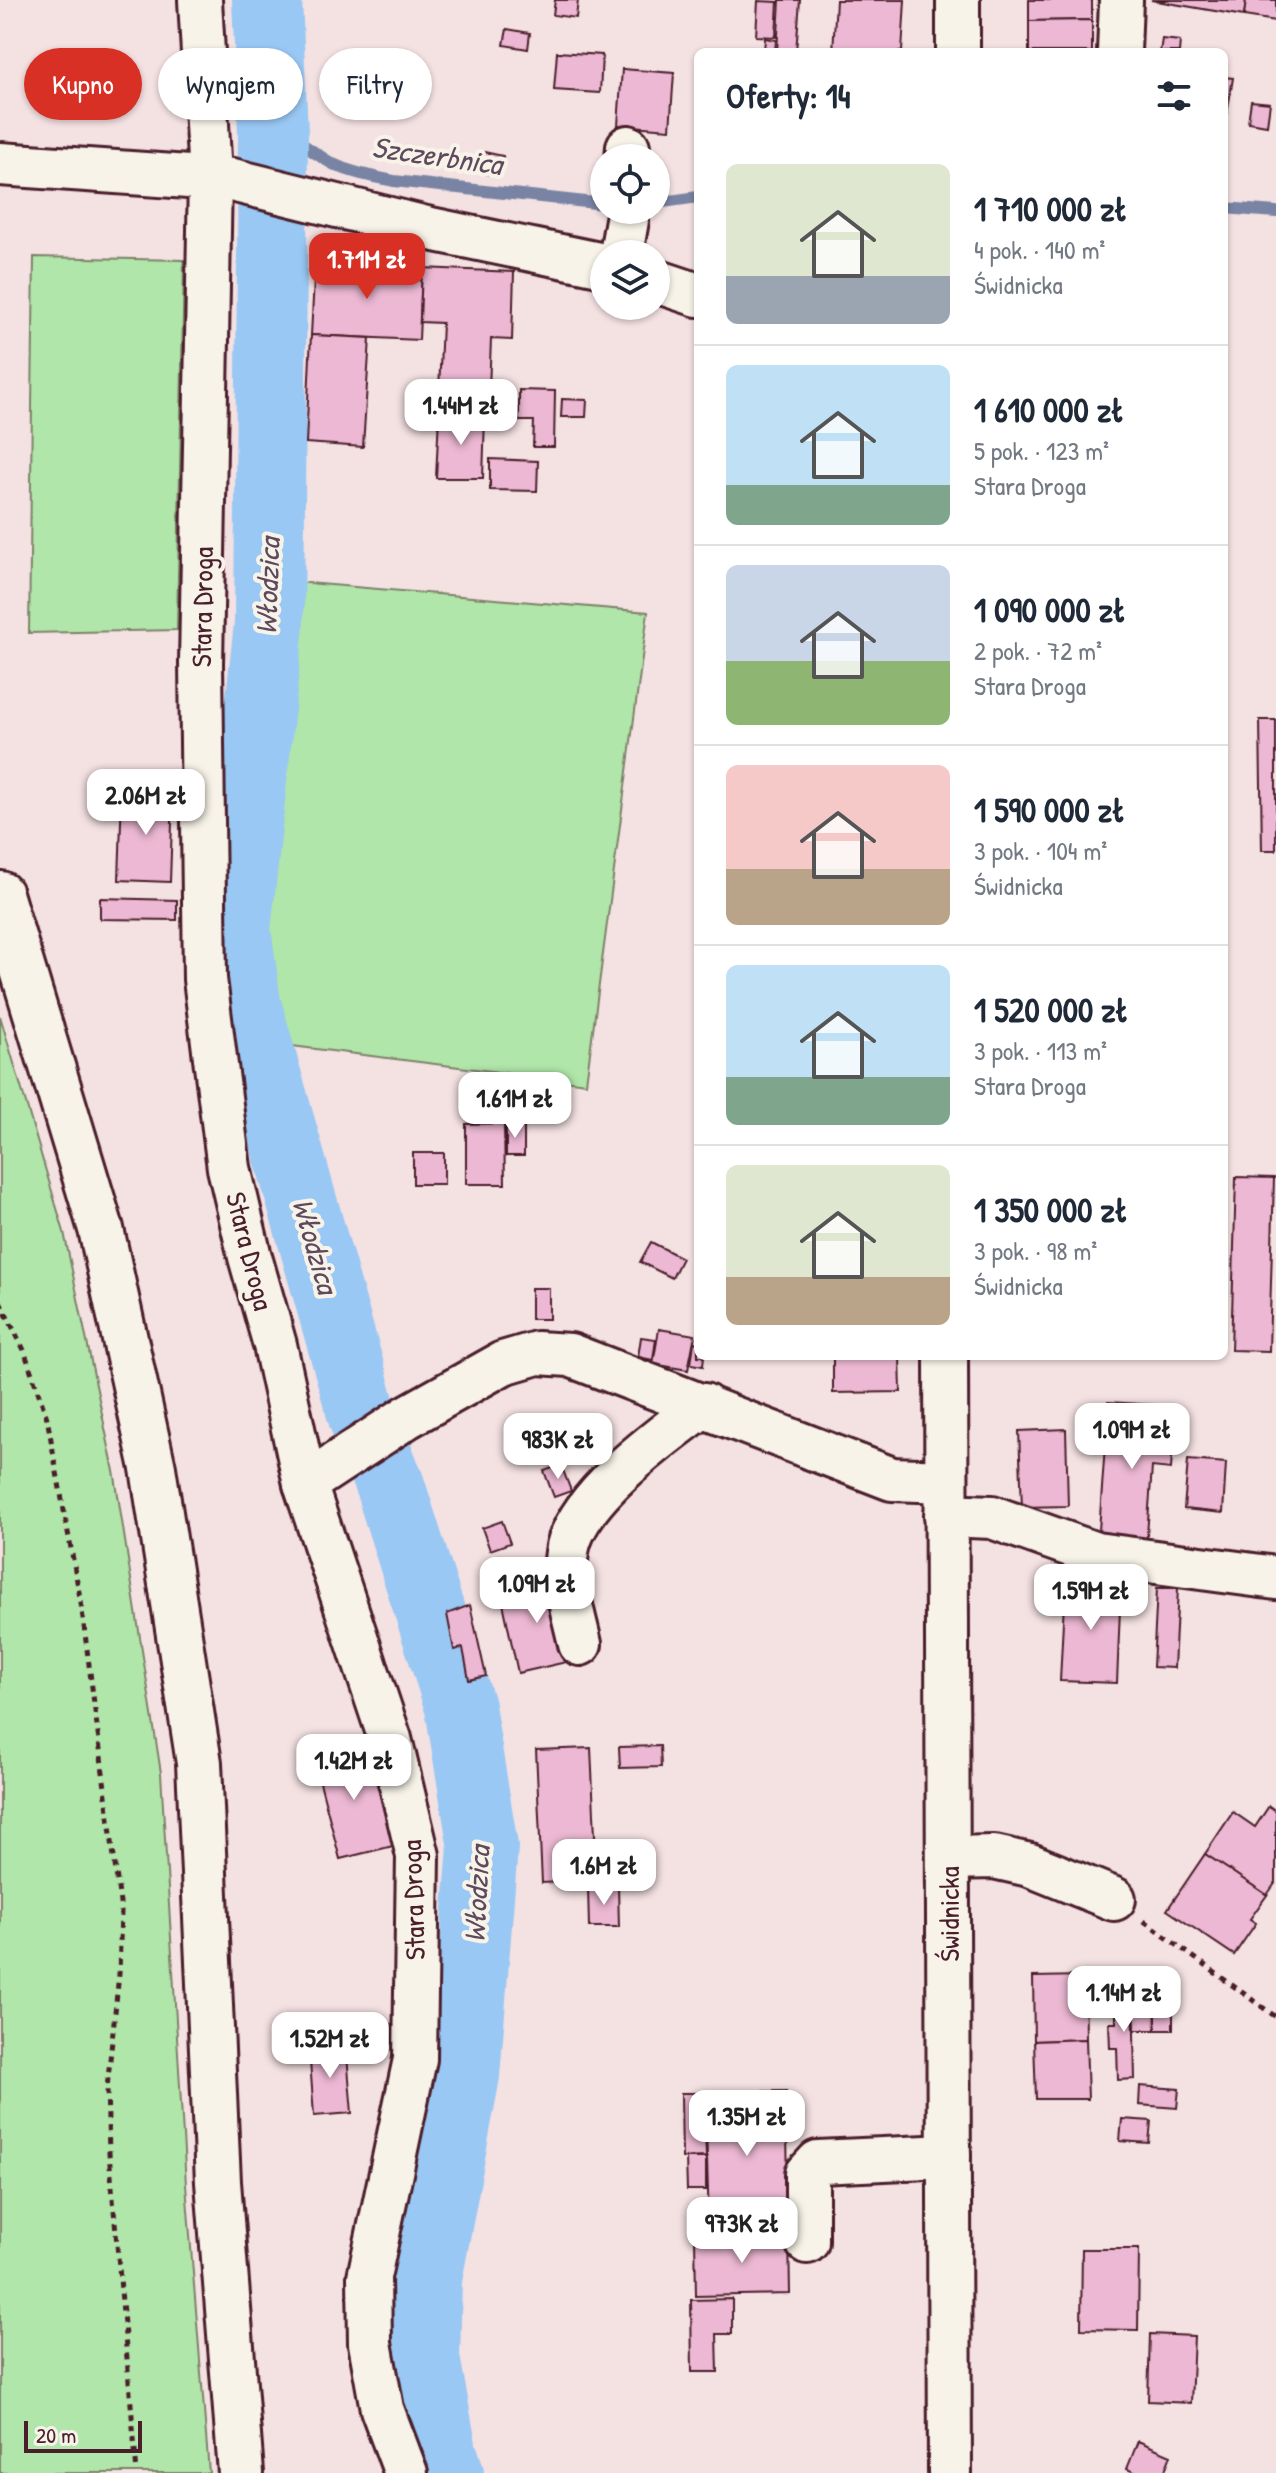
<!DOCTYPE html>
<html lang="pl">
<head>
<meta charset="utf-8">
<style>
  :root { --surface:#fff; --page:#f2f2f3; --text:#1f2937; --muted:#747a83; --line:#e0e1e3; --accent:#d93025 }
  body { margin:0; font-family:"Patrick Hand",sans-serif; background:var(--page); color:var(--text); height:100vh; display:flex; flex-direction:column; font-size:30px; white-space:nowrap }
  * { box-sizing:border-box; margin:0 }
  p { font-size:26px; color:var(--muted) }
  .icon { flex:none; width:44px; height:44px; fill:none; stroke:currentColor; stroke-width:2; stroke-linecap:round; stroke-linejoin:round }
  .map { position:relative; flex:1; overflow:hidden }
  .drawer { position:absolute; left:694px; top:48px; width:534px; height:1312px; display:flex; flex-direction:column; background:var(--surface); border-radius:12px; box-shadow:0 2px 6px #0004 }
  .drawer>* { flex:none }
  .banner { position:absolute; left:24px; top:48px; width:550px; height:72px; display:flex; gap:16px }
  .fabs { position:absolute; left:590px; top:144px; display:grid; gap:16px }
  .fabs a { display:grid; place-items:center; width:80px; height:80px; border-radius:50%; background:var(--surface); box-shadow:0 2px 6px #0004; font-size:40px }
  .scale { position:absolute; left:24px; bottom:20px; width:118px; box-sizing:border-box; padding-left:8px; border:4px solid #4a1f2b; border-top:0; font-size:22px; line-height:28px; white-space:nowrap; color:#4a1f2b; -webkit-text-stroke:6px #f7f3e8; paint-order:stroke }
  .price { position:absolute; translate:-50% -68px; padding:0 18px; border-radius:16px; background:#fff; color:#222; font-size:26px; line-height:52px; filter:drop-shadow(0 2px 4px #0008) }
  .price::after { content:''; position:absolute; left:50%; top:48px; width:24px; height:18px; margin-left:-12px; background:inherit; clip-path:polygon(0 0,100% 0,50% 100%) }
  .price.on { background:var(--accent); color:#fff }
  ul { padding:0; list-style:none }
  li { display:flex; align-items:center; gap:24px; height:200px; padding:0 32px }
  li+li { border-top:2px solid var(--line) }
  li span { display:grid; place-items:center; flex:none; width:224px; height:160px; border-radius:12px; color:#555 }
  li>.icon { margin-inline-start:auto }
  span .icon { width:96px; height:96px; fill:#fffc; stroke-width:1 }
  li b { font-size:34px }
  h2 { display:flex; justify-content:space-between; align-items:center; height:96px; padding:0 32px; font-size:34px }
  .pill { padding:0 28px; border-radius:36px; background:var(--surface); box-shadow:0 2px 6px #0004; font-size:28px; line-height:72px }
  .pill.on { background:var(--accent); color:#fff }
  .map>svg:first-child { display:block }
</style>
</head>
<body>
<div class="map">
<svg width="1276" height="2473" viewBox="0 0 1276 2473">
  <rect width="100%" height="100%" fill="#f4e1e2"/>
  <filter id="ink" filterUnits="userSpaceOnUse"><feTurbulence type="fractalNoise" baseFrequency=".0125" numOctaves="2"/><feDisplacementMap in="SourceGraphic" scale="16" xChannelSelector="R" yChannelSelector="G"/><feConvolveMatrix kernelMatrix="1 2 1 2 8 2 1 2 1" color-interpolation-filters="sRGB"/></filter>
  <g filter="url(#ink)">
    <!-- green -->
    <g fill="#b0e6a9" stroke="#7d826a" stroke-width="2">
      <path d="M34,257l150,3 -7,370 -148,3z"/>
      <path d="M296,582l352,30 -62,471 -302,-38 -38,-41 -10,-75 33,-305z"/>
      <path d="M0,1016l64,216 51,244 46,297 25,412 23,288h-209z"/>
    </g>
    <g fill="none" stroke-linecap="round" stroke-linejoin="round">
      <!-- stream -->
      <g stroke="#7984a4" stroke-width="12">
        <path d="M273,132c23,3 39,21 60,32 19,9 41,13 61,17l210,23"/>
        <path d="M656,203l42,-6"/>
        <path d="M1224,208l52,4"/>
      </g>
      <!-- river -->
      <path stroke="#99c8f4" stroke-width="70" d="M267,0l6,132 -4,492 -33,305 10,75 117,413 27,69 70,221 23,140 -18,228 -38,204 -2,79 17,94 7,21"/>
    </g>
    <!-- building -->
    <g fill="#ecb8d3" stroke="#4a1f2b" stroke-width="2">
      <path d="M555,0h23l-2,18 -23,-3z"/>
      <path d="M780,0h20l-4,52h-19z"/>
      <path d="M836,0h69l-3,52h-69z"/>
      <path d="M1029,0h63v20l-63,1z"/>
      <path d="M1151,0h95l-2,16z"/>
      <path d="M1246,0h30v21l-32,-5z"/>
      <path d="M758,1l20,1 -2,35 -20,-1z"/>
      <path d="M1092,20v32h-63v-31z"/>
      <path d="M507,29l23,4 -2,16 -24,-4z"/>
      <path d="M765,38l11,2 -1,12h-11z"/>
      <path d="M1162,39l18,2 -1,11h-19z"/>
      <path d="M557,52l45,3 -2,38 -46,-3z"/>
      <path d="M622,69l52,4 -4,56 -52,-4z"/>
      <path d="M1224,77l9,1 -6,37h-3z"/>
      <path d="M1251,101l19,2 -3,22 -19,-3z"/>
      <path d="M484,152l19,4 -4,20 -19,-4z"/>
      <path d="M315,262l107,6 -3,72 -108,-5z"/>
      <path d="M422,268l92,4 -2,68 -21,-1 -3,76 -50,-2 4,-90 -22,-1z"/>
      <path d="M311,335l59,3 -7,109 -57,-4z"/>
      <path d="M519,390l36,1 -1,56h-21l1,-26h-15z"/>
      <path d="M562,399l25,1 -1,17h-25z"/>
      <path d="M439,415l46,2 -2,61h-47z"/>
      <path d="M490,459l48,2 -1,30 -47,-1z"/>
      <path d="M1260,720h16v130h-14z"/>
      <path d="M122,792l51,1 -3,89 -51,-2z"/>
      <path d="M100,898l77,2v20l-77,-1z"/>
      <path d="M504,1123l1,61h-39v-60z"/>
      <path d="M524,1123v33h-18v-32z"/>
      <rect x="413" y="1153" width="31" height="31"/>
      <path d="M1236,1177l38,1 -5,173 -38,-1z"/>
      <path d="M651,1242l31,16 -10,20 -32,-16z"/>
      <rect x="531" y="1288" width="18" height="31"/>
      <path d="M659,1329l36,6 -7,35 -35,-6z"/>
      <path d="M641,1337l15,2 -3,21 -15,-3z"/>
      <path d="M694,1342l4,1v13h6l-1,10 -12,-2z"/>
      <path d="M833,1356h67l1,36 -68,1z"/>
      <path d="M1108,1402l47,3v8l20,2 -4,54 -19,-2 -6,82 -48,-4z"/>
      <path d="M1066,1429l2,77 -46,1 -3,-76z"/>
      <path d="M1188,1460l38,3 -3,50 -39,-4z"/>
      <path d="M561,1465l10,26 -17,6 -10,-26z"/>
      <path d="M502,1521l8,22 -20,7 -8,-22z"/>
      <path d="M556,1577l19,83 -57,13 -18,-84z"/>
      <path d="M1065,1581l56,3 -4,99 -57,-2z"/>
      <path d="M1157,1588h21l-4,80 -21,-1z"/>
      <path d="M470,1605l16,71 -17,4 -6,-32 -9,2 -7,-36z"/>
      <path d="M367,1745l26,101 -53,13 -26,-100z"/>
      <path d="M660,1746l1,21 -41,1 -1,-21z"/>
      <path d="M591,1748l6,132 -55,3 -6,-133z"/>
      <path d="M1269,1806l7,5v71l-9,13 -62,-41 28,-42 22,15z"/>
      <path d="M1205,1854l62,41 -17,24 6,4 -22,32 -67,-45z"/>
      <path d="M618,1886l1,41h-30l-1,-40z"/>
      <path d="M1085,1976l1,63 -52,2 -1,-64z"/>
      <path d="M1116,1989h17l2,90 -17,1 -1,-32h-7l-1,-25h7z"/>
      <path d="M1134,1996h21l1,34h-21z"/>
      <rect x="1156" y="2007" width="17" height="23"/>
      <path d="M1086,2039l2,60h-52l-2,-58z"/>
      <path d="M346,2044l6,69 -38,3 -5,-69z"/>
      <path d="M1140,2086l39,3 -2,19 -38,-3z"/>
      <path d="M786,2091l3,133 -80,1 -4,-133z"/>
      <path d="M681,2093h23l2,64 -24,1z"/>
      <path d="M1122,2119l29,2 -2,22 -29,-2z"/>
      <path d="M686,2158h20v32h-19z"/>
      <path d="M789,2234l1,60 -94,2 -1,-61z"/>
      <path d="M1082,2249h57l-1,81 -57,-1z"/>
      <path d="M732,2299v35h-15l1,38h-26l-1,-72z"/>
      <path d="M1150,2334l44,2 -3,67 -43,-2z"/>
      <path d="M1138,2441l33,14 -7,18h-28l-9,-4z"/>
    </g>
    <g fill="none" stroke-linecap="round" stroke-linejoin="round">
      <defs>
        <g id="minor">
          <path d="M200,0l10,177 -9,486 4,316 24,189 21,89 25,88 30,139 85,255 28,117 -3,203 -46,218 1,66 12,66 24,64"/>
          <path d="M958,52v-52"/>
          <path d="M1119,52l2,-52"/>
          <path d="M627,158l1,-11"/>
          <path d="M0,164l232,16 194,48 178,37"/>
          <path d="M621,254l6,-34"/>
          <path d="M656,281l42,14"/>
          <path d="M946,1356l4,1117"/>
          <path d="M305,1484l102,-67 96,-54 34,-10 33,2 322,124 54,2"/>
          <path d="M946,1515l46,2 104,37 180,24"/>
          <path d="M580,1644c-6,-29 -18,-62 -13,-92 7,-53 95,-116 137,-147"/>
          <path d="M949,1858l45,-1 36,8 84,34"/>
          <path d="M807,2242v-68l11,-12 131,-6"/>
        </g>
        <path id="major" d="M0,894l101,335 52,239 46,295 19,419 23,291"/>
      </defs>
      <!-- minor casing -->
      <use href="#minor" stroke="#4a1f2b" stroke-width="48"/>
      <!-- major casing -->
      <use href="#major" stroke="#4a1f2b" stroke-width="50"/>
      <!-- path -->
      <g stroke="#4a1f2b" stroke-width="5" stroke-dasharray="6 6" stroke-linecap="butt">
        <path d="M0,1302l24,48 23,68 34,185 40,308 -2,63 -12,114 2,65 28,320"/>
        <path d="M1144,1921l132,96"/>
      </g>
      <!-- minor -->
      <use href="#minor" stroke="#f7f3e8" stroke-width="42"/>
      <!-- major -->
      <use href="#major" stroke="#f7f3e8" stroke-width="44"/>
    </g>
  </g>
  <g text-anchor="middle" stroke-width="8" stroke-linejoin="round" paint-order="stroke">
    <!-- street labels -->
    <g font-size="28" fill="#4a1f2b" stroke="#f7f3e8">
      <text transform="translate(202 607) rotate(-89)" y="10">Stara Droga</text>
      <text transform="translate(250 1251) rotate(76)" y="10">Stara Droga</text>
      <text transform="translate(413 1900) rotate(-92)" y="10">Stara Droga</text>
      <text transform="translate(949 1914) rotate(-90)" y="10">Świdnicka</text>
    </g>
    <!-- water labels -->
    <g font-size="30" font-style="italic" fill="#5e495d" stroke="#f7f3e8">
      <text transform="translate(437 156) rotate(8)" y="10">Szczerbnica</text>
      <text transform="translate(268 586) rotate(-88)" y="10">Włodzica</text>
      <text transform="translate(315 1246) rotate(74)" y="10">Włodzica</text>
      <text transform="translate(477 1894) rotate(-87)" y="10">Włodzica</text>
    </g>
  </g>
</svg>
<div class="fabs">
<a><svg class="icon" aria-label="locate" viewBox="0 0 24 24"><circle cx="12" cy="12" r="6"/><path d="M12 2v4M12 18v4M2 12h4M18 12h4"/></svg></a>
<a><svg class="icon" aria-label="layers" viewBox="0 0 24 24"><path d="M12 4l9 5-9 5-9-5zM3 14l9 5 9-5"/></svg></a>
</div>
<div class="scale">20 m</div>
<b class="price on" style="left:367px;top:301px">1.71M zł</b>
<b class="price" style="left:461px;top:447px">1.44M zł</b>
<b class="price" style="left:146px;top:837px">2.06M zł</b>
<b class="price" style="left:515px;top:1140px">1.61M zł</b>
<b class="price" style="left:1132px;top:1471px">1.09M zł</b>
<b class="price" style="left:558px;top:1481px">983K zł</b>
<b class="price" style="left:537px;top:1625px">1.09M zł</b>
<b class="price" style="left:1091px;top:1632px">1.59M zł</b>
<b class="price" style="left:354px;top:1802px">1.42M zł</b>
<b class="price" style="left:604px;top:1907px">1.6M zł</b>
<b class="price" style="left:1124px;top:2034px">1.14M zł</b>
<b class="price" style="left:330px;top:2080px">1.52M zł</b>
<b class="price" style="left:747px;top:2158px">1.35M zł</b>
<b class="price" style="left:742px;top:2265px">973K zł</b>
<div class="banner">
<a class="pill on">Kupno</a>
<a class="pill">Wynajem</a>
<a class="pill">Filtry</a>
</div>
<section class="drawer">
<h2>Oferty: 14<svg class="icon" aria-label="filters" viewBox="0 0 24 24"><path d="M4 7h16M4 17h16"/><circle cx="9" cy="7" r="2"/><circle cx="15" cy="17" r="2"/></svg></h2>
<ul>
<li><span style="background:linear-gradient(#dfe7d0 70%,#9aa5b1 0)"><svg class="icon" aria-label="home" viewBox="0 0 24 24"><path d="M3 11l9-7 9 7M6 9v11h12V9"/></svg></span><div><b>1 710 000 zł</b><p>4 pok. · 140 m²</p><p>Świdnicka</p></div></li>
<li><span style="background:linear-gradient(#bfe0f5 75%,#7fa58c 0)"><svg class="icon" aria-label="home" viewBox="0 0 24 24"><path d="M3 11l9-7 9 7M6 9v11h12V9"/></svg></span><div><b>1 610 000 zł</b><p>5 pok. · 123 m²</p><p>Stara Droga</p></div></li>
<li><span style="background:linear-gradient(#c9d6e8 60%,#8fb573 0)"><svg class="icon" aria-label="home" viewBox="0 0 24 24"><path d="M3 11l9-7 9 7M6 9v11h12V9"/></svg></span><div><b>1 090 000 zł</b><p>2 pok. · 72 m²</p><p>Stara Droga</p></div></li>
<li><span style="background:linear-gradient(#f6c9c9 65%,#b9a48a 0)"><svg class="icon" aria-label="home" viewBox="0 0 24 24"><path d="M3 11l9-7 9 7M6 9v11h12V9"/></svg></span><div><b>1 590 000 zł</b><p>3 pok. · 104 m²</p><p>Świdnicka</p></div></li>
<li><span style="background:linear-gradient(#bfe0f5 70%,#7fa58c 0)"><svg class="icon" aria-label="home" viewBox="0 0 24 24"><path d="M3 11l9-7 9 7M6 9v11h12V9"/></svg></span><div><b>1 520 000 zł</b><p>3 pok. · 113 m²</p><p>Stara Droga</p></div></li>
<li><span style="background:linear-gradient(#dfe7d0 70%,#b9a48a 0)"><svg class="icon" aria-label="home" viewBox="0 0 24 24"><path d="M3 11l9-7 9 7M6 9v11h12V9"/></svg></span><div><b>1 350 000 zł</b><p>3 pok. · 98 m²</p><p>Świdnicka</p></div></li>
</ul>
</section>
</div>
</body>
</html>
